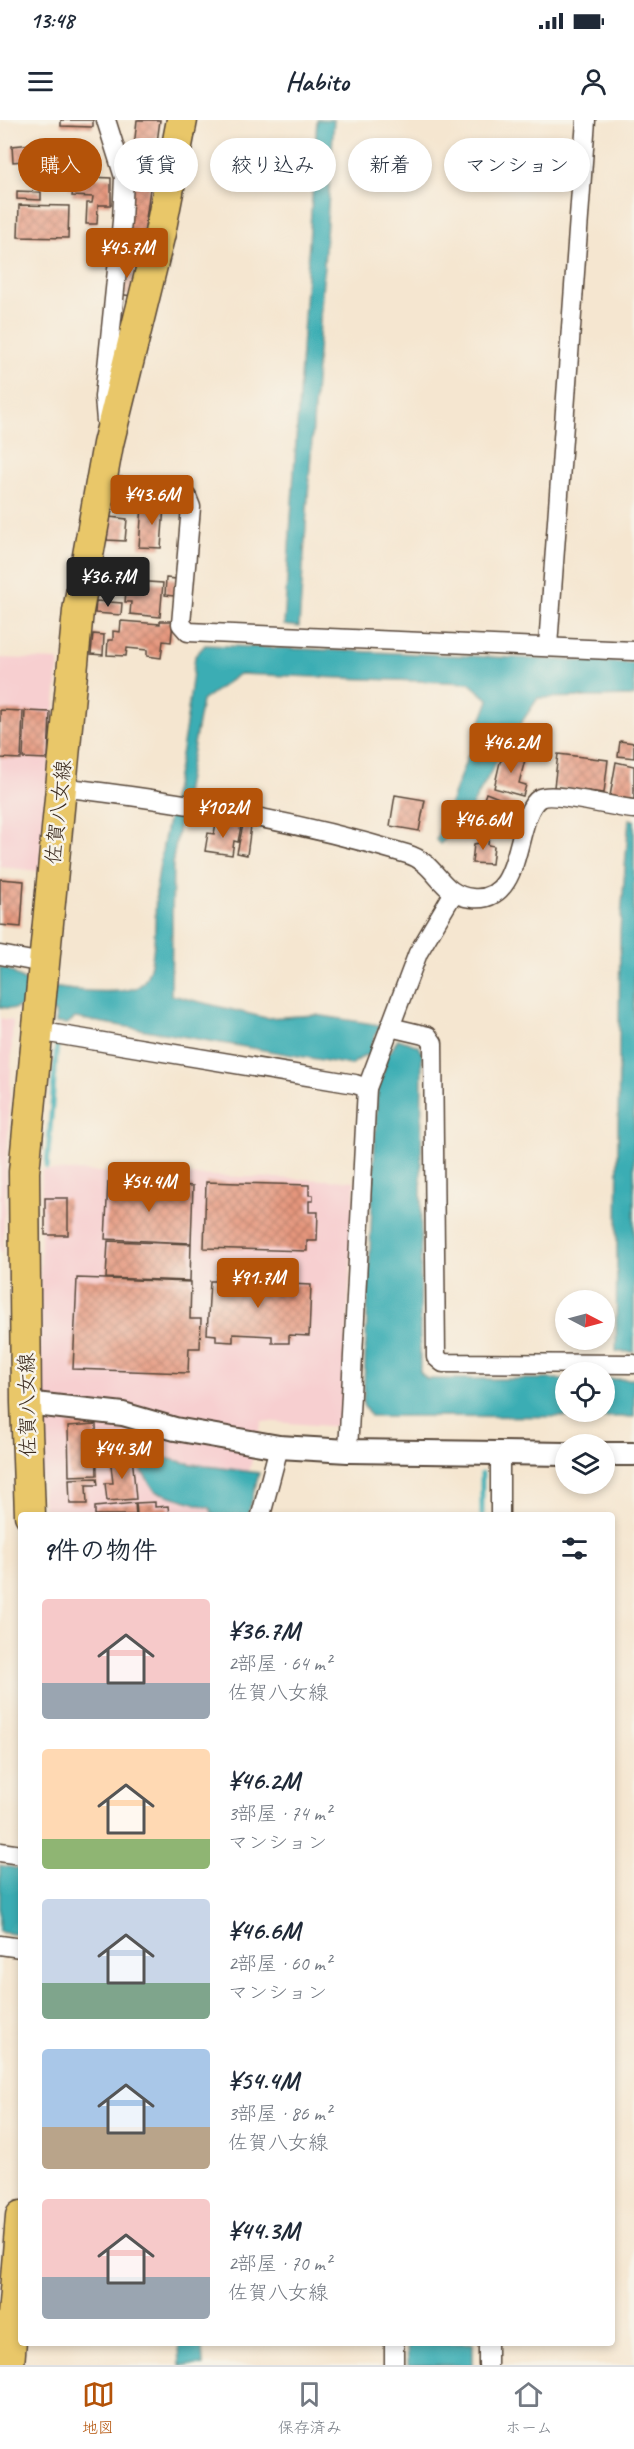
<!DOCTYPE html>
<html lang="ja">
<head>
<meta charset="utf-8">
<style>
  :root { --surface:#fff; --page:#f2f2f3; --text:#1f2937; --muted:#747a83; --line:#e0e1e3; --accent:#b45309 }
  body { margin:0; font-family:Caveat,"Klee One",sans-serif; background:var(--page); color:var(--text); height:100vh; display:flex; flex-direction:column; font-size:22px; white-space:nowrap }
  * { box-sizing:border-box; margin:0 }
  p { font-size:20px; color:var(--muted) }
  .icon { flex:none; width:33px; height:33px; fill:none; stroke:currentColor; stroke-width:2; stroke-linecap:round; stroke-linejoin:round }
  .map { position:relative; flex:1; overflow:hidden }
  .drawer { position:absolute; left:18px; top:1392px; width:597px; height:834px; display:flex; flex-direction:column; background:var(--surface); border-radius:6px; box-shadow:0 3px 9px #0003 }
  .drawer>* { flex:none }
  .hud { position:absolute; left:18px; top:18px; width:598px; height:54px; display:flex; gap:12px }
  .needle { width:39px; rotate:96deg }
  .fabs { position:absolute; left:555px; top:1170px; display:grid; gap:12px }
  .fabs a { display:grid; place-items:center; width:60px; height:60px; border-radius:50%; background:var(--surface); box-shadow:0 3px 9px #0003; font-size:30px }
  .price { position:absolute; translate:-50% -51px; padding:0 14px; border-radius:6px; background:var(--accent); color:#fff; font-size:20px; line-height:39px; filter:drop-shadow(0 2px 3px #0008) }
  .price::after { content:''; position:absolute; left:50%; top:36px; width:18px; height:14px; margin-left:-9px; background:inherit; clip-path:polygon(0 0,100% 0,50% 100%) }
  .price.current { background:#222; color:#fff }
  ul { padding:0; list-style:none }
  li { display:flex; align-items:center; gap:18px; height:150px; padding:0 24px }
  li span { display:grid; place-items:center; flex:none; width:168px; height:120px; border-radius:6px; color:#555 }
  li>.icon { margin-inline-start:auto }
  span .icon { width:72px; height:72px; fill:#fffc; stroke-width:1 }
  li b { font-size:26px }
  h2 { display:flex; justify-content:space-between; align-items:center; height:72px; padding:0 24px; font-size:26px }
  .pill { padding:0 21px; border-radius:27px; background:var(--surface); box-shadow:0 3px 9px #0003; font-size:21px; line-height:54px }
  .pill.current { background:var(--accent); color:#fff }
  .status { display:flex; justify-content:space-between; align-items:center; height:42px; padding:0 30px; background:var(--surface); direction:ltr }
  .status svg { height:16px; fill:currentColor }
  header { display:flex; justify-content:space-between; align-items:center; height:78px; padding:0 24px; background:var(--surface); font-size:27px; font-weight:600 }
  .tab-bar { display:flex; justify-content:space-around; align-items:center; height:84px; border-top:2px solid var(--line); background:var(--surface); font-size:16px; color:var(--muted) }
  .tab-bar a { display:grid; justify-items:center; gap:3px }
  .tab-bar .current { color:var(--accent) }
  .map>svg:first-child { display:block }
</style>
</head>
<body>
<div class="status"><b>13:48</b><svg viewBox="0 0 49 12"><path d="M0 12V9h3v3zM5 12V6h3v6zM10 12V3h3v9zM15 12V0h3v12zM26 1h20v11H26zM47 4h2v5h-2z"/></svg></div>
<header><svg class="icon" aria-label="menu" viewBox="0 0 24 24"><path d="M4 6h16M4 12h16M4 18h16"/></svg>Habito<svg class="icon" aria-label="person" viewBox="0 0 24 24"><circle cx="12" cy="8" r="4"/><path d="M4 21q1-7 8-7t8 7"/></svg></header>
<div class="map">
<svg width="634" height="2245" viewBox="0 0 634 2245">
  <defs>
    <pattern id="building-cross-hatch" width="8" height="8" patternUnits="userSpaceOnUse" patternTransform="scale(1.5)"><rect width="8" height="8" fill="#e5967d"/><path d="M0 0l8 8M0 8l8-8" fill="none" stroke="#bb7b66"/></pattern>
  </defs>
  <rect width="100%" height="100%" fill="#f7f3e8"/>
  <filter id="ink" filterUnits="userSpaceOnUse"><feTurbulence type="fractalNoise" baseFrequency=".0167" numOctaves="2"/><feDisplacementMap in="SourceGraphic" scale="12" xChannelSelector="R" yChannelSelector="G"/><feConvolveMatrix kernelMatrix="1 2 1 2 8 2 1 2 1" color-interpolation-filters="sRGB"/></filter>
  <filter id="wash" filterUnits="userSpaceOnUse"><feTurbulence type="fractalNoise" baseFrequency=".008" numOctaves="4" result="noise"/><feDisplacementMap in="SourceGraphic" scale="24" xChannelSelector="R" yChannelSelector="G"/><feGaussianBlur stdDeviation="1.35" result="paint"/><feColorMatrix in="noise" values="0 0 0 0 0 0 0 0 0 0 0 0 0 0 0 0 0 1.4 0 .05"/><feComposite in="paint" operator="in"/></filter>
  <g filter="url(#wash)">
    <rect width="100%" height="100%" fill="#f5e6d0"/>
    <!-- built -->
    <g fill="#f7cfd0">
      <path d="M0,538l59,2 -20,211 -39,-4z"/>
      <path d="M0,898l13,3 -10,232 -3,-1z"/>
      <path d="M42,1050l313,11 -13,246 -80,-6 -24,94h-194l-6,-85z"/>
    </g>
    <!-- water -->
    <g fill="#3badb4" stroke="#3b6c69" stroke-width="1.5">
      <path d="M317,0h17l-35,507 -15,-2z"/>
      <path d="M205,525l429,18v33l-96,2 -35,52 -41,74 -22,20 -4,-4 53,-140 -20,-17 -230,-9 -37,27 -29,158 -2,136 95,23 50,-3 64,10 -9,21 18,8 9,-15 21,7 3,7 -2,319 7,7h138l1,33h38l1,-33h29v38l-263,-1 -8,-11 14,-311 9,-31 -21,-8 -14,10 -276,-47 -8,6 -11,-1 -1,-11 -32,-6 -9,3 -14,-2v-40c14,2 16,11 27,14 24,8 84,15 108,7 24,-7 19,-73 21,-94 4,-47 17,-92 25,-139 6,-33 10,-66 14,-99z"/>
      <path d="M629,699l5,1v532h-18l4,-422z"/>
      <path d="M137,1332l55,12 67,9 -11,42h-35l-3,-7 -55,-17 -15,-23z"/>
      <path d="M0,1745l21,4 -1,66 -20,-3z"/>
      <path d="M179,2223h23l1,22h-23z"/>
      <path d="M407,2223h66v22h-65z"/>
    </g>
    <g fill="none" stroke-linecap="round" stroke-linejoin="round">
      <!-- stream -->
      <g stroke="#3badb4" stroke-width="5">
        <path d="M47,1047l10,-124"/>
        <path d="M482,1395v-42"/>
      </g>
    </g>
    <g id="blocks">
      <!-- building -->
      <g fill="url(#building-cross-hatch)">
        <path d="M61,0h32v7l-32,-1z"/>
        <path d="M137,0h23l-4,30 -22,-3z"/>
        <path d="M32,24l1,16 -20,2 -1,-16z"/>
        <path d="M139,33l1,12 -18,1v-12z"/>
        <path d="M135,50l17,3 -9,69 -18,-2z"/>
        <path d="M70,56l41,2v27h-13l-1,19h-11l1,-21h5l1,-6 -21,-1 1,-7h-4z"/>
        <path d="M17,71l24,1v8l-24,-1z"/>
        <path d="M19,85l50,1 -1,32 -50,-1z"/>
        <path d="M123,142l13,2 -4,32 -14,-2z"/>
        <path d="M142,385l22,1 -3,42 -22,-1z"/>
        <path d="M109,397l18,2 -2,22 -18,-1z"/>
        <path d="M166,458l10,1 -2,17 -9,-1z"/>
        <path d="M132,461l31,2 -3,34 -30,-3 1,-12h-6l1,-10h5z"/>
        <path d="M96,481l26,2 -1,12 -26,-2z"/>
        <path d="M121,501l39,3v-3h13l-2,21 -8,-1 -2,17 -14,-2v-6l-20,-2 -1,8 -19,-1 1,-15h5v-9l7,1z"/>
        <path d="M93,514l11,1 -1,20 -12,-1z"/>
        <path d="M0,590l23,1 -2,48 -21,-1z"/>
        <path d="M25,591l25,1 -2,47 -25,-1z"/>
        <path d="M620,621l14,2v15l-16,-2z"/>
        <path d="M509,632l17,4 -7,27 7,2 -3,11 -29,-8 6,-26z"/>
        <path d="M558,634l50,6 -4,33 -50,-6z"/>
        <path d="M616,642l18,4v34l-24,-4z"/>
        <path d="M486,673l31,12 -10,29 -31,-11z"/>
        <path d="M395,675l30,5 -6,31 -29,-5z"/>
        <path d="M216,703l25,3 -3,16 -4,-1 -2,14 -27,-4 3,-18 6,1z"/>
        <path d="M243,705l8,1 -4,29 -10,-2z"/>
        <path d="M480,714l9,1 -1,10 6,1 -2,18 -20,-1 2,-19 5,-1z"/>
        <path d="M0,759l24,2 -3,46 -21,-2z"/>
        <path d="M108,1062l85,4 -2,57 -86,-4z"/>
        <path d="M206,1062l103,3v10h4v6h-4v11h9l-1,29h-10v10l-103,-3z"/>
        <rect x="45" y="1078" width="23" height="37"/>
        <path d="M108,1121l83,3 -1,37 -84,-3z"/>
        <path d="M217,1154l18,1v7l37,2 1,-9 17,1 -1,8 22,1 -2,51 -20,-1v8h-17v-7l-39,-2v8l-17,-1v-6l-9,-1 3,-53h6z"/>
        <path d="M77,1158l114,4 -1,37h11l-1,29h-11l-1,25 -115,-4z"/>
        <path d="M96,1304l1,51 -28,1 -1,-50z"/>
        <path d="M132,1335l4,44 -29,2 -2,-18h8l-3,-26z"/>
        <path d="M97,1358l1,7h-12l1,19h-17l-1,-25z"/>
        <path d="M155,1382v5l13,-1 1,9h-32l-1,-12z"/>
        <path d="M135,1383l1,12h-41v-8z"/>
      </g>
    </g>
  </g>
  <g filter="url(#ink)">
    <use href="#blocks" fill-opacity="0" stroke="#574639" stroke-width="1.5"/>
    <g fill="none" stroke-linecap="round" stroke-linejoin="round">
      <defs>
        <g id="minor">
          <path d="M106,0l18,57 -2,44 -18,176 2,24"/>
          <path d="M99,365l79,7 9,5 4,10 -10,117 7,8 446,19"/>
          <path d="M548,526l38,-526"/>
          <path d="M60,667c119,14 233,33 347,67 31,9 32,41 65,44 54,6 41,-83 68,-100 13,-7 76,10 94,11"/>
          <path d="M0,835l43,8"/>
          <path d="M390,907l38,9 5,7 3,314 7,6 191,1"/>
          <path d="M37,911l318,53 12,4"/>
          <path d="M348,1331l19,-363 51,-135 35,-59"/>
          <path d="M261,1395l18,-68"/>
          <path d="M500,1395v-62"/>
          <path d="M0,1732l21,3"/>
          <path d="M0,1825l21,3"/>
          <path d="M394,2223v22"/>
          <path d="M488,2223v22"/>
        </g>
        <g id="tertiary">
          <path d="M26,1283l97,11 52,15 104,18 69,4 218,3"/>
          <path d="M604,1334h30"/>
        </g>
        <g id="primary">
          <path d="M30,1395l-4,-112 -2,-231 54,-561 30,-167 52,-211 22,-113"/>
          <path d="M9,2245l12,-149"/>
        </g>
      </defs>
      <!-- minor casing -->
      <use href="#minor" stroke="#574639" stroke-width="21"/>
      <!-- tertiary casing -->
      <use href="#tertiary" stroke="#574639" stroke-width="26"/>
      <!-- primary casing -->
      <use href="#primary" stroke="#574639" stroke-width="33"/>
      <!-- minor -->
      <use href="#minor" stroke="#fff" stroke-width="18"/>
      <!-- tertiary -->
      <use href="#tertiary" stroke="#fff" stroke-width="22"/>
      <!-- primary -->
      <use href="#primary" stroke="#e9c769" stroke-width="30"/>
    </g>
  </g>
  <g text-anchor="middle" stroke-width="5" stroke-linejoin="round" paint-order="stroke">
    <!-- street labels -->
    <g font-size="21" fill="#3b2a1e" stroke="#f7f3e8">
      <text transform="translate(58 692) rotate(-84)" y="7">佐賀八女線</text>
      <text transform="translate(27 1285) rotate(-91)" y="7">佐賀八女線</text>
    </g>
  </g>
</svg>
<div class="fabs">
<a><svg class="needle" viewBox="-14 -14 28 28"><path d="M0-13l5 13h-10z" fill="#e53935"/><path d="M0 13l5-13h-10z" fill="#747a83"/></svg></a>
<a><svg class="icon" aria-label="locate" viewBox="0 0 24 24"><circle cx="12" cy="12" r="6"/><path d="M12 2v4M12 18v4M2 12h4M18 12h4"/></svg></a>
<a><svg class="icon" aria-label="layers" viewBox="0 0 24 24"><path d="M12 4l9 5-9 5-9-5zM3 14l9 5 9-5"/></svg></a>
</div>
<b class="price" style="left:127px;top:159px">¥45.7M</b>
<b class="price" style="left:152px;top:406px">¥43.6M</b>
<b class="price current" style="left:108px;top:488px">¥36.7M</b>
<b class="price" style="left:511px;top:654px">¥46.2M</b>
<b class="price" style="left:223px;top:719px">¥102M</b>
<b class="price" style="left:483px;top:731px">¥46.6M</b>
<b class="price" style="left:149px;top:1093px">¥54.4M</b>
<b class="price" style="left:258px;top:1189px">¥91.7M</b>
<b class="price" style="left:122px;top:1360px">¥44.3M</b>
<div class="hud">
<a class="pill current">購入</a>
<a class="pill">賃貸</a>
<a class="pill">絞り込み</a>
<a class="pill">新着</a>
<a class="pill">マンション</a>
</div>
<section class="drawer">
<h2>9件の物件<svg class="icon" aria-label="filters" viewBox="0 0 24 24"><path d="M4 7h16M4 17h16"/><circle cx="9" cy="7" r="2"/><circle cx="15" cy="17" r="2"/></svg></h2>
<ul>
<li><span style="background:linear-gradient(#f6c9c9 70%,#9aa5b1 0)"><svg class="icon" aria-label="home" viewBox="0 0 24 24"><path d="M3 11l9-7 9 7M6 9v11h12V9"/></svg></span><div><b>¥36.7M</b><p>2部屋 · 64 m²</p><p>佐賀八女線</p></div></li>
<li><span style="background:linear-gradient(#ffd9b3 75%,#8fb573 0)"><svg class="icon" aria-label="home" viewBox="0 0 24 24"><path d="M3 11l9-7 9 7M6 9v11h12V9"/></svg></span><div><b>¥46.2M</b><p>3部屋 · 74 m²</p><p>マンション</p></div></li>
<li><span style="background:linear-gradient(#c9d6e8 70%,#7fa58c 0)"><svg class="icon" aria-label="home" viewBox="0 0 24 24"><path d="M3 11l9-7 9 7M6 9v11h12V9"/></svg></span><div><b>¥46.6M</b><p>2部屋 · 60 m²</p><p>マンション</p></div></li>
<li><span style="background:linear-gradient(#a9c7e8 65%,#b9a48a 0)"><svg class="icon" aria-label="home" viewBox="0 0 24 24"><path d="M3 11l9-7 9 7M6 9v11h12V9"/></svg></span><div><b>¥54.4M</b><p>3部屋 · 86 m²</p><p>佐賀八女線</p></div></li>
<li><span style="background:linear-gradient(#f6c9c9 65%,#9aa5b1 0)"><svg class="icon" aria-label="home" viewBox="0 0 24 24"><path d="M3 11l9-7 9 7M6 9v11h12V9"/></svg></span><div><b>¥44.3M</b><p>2部屋 · 70 m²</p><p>佐賀八女線</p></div></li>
</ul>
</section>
</div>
<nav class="tab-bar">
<a class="current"><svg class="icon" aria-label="map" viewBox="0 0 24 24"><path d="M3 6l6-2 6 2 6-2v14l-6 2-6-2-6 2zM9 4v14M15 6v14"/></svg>地図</a>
<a><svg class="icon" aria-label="saved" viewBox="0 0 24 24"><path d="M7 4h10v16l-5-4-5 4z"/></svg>保存済み</a>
<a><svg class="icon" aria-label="home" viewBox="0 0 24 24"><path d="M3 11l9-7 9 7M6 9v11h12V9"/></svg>ホーム</a>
</nav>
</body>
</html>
